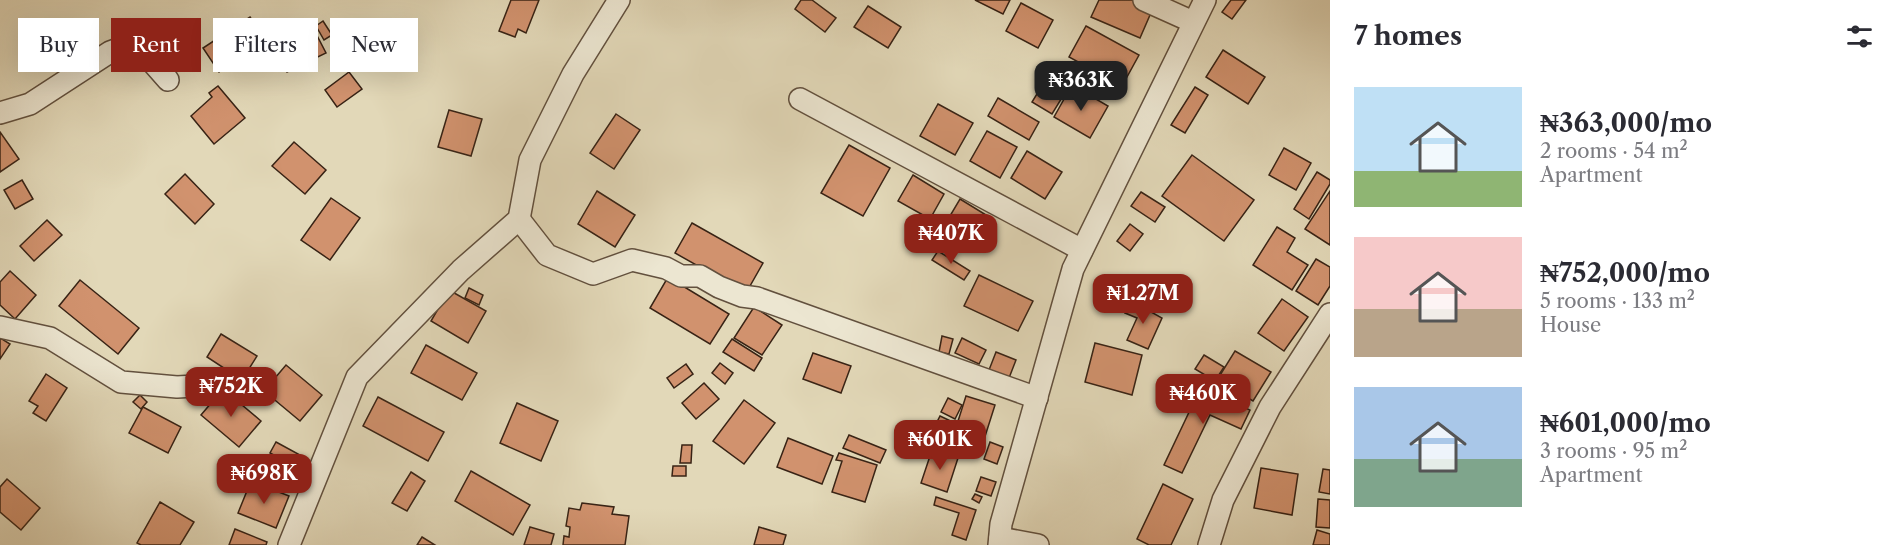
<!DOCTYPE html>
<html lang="en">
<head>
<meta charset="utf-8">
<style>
  :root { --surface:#fff; --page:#f2f2f3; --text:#2b2b33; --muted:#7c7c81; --accent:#8f2418 }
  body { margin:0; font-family:"Libre Caslon Text",serif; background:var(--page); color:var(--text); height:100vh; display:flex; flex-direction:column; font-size:22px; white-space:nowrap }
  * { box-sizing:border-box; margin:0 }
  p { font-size:20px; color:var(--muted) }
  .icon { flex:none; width:33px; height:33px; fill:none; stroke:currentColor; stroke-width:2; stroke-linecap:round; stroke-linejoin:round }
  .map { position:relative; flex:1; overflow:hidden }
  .details { display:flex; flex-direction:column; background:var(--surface); width:570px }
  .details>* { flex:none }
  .top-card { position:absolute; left:18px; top:18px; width:570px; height:54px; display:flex; gap:12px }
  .price { position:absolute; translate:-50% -51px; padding:0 14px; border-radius:12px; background:var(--accent); color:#fff; font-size:20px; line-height:39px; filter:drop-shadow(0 2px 3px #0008) }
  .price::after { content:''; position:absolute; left:50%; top:36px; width:18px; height:14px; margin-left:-9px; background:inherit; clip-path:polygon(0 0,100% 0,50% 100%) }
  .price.on { background:#222; color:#fff }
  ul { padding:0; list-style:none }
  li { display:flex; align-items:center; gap:18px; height:150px; padding:0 24px }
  li span { display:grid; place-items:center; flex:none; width:168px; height:120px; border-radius:0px; color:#555 }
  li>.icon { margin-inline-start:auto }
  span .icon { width:72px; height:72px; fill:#fffc; stroke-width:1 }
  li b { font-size:26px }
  h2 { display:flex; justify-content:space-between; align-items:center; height:72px; padding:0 24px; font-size:26px }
  .tag { padding:0 21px; border-radius:0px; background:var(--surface); box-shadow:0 6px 24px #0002; font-size:21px; line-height:54px }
  .tag.on { background:var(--accent); color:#fff }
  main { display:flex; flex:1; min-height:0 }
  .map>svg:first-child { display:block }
</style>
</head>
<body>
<main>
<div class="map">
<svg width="1330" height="545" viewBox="0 0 1330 545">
  <rect width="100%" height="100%" fill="#e2d8b8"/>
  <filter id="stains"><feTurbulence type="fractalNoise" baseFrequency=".00333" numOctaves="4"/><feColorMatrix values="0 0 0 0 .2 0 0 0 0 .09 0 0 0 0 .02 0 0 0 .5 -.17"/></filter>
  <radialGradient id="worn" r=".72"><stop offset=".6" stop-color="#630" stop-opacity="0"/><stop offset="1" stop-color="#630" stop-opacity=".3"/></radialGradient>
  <!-- building -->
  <g fill="#d1926e" stroke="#382315" stroke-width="1.5">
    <path d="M511,0h28l-13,33 -8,-4 -3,8 -16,-6z"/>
    <path d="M801,0h11l24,18 -11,14 -30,-23z"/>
    <path d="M975,0h35l-7,14z"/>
    <path d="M1099,0h37l17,8 -13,30 -49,-21z"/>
    <path d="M1231,0h15l-14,19 -10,-7z"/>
    <path d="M1021,3l32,17 -15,28 -32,-17z"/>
    <path d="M868,6l33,21 -13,21 -34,-21z"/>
    <path d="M250,17l16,24 -47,31 -16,-24z"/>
    <path d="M323,21l9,14 -8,5 -8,-14z"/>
    <path d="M311,24l15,29 -39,19 -14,-28z"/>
    <path d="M1086,26l53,29 -17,31 -53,-29z"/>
    <path d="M1223,50l42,27 -17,27 -42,-27z"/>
    <path d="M1051,71l20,12 -19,31 -20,-12z"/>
    <path d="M349,72l13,17 -25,18 -12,-17z"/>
    <path d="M1072,85l36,21 -18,32 -36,-21z"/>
    <path d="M218,86l27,32 -31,26 -23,-28 21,-19 -3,-4z"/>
    <path d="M1195,87l13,8 -23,38 -14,-8z"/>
    <path d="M998,98l41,24 -10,18 -41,-24z"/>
    <path d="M938,104l35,19 -18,32 -35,-19z"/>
    <path d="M449,110l33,9 -11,37 -33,-9z"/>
    <path d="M616,114l24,16 -26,39 -24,-16z"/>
    <path d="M987,131l30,16 -17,31 -30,-17z"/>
    <path d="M0,132l19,27 -19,13z"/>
    <path d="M294,142l32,28 -21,24 -33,-28z"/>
    <path d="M849,145l41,23 -27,48 -42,-23z"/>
    <path d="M1284,148l27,15 -15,27 -27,-15z"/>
    <path d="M1027,151l35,21 -17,27 -34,-21z"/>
    <path d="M1192,155l62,45 -30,41 -62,-45z"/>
    <path d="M1317,172l13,8v4l-21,35 -15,-10z"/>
    <path d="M185,174l29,30 -19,20 -30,-30z"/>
    <path d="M913,175l31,19 -14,25 -32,-18z"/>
    <path d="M22,180l11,19 -18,10 -11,-19z"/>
    <path d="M597,191l38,24 -20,32 -37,-23z"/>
    <path d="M1330,191v54l-25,-16z"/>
    <path d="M1141,192l24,15 -10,15 -24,-16z"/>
    <path d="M331,198l29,20 -30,42 -29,-20z"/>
    <path d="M960,199l31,19 -15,26 -32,-18z"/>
    <path d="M47,220l15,15 -28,26 -14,-15z"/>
    <path d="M692,223l71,40 -17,30 -71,-40z"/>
    <path d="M1130,224l13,10 -13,17 -13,-10z"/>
    <path d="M1277,227l18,11 -8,14 21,13 -16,25 -39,-25z"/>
    <path d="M938,251l32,20 -6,9 -32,-20z"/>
    <path d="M1316,259l14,8v19l-12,19 -22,-14z"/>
    <path d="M10,271l26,24 -21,24 -15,-14v-23z"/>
    <path d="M979,275l54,26 -15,30 -54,-25z"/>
    <path d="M668,277l61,37 -19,30 -60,-36z"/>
    <path d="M80,280l59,48 -21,26 -59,-48z"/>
    <path d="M469,288l14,7 -4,10 -14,-7z"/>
    <path d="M449,290l37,21 -18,32 -37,-22z"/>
    <path d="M1282,299l26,18 -24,34 -26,-18z"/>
    <path d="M1131,300l21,10 -1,2 11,6 -14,31 -21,-9 10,-22 -12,-5z"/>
    <path d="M754,307l28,18 -20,30 -28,-17z"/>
    <path d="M221,334l36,22 -15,24 -35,-23z"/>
    <path d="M942,336l11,3 -4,15 -10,-2z"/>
    <path d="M0,338l10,6 -10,15z"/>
    <path d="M962,338l24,12 -7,14 -24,-11z"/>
    <path d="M732,339l30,19 -8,13 -31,-19z"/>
    <path d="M1095,343l47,12 -10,40 -47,-13z"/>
    <path d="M426,345l51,28 -15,27 -51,-27z"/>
    <path d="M1235,351l36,21 -18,29 -36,-21z"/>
    <path d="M996,352l20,8 -7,18 -20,-8z"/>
    <path d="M813,353l38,13 -10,27 -38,-14z"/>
    <path d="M1204,355l20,12 -9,14 -20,-12z"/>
    <path d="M720,363l13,10 -8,11 -13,-11z"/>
    <path d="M686,364l7,10 -19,14 -7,-10z"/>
    <path d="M286,365l36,30 -22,26 -36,-30z"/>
    <path d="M46,374l21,14 -21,33 -13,-8 5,-7 -9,-5z"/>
    <path d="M704,383l15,16 -23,20 -14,-16z"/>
    <path d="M1201,387l49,23 -9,19 -31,-14 -28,58 -18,-8z"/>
    <path d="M223,389l38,32 -22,26 -38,-32z"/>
    <path d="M140,395l7,7 -6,7 -8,-7z"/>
    <path d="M966,396l29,9 -14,44 -29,-9z"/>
    <path d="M378,397l66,35 -16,29 -65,-35z"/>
    <path d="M948,398l14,7 -7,14 -14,-7z"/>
    <path d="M744,400l31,23 -31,41 -31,-23z"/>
    <path d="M517,403l41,18 -17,40 -41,-18z"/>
    <path d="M143,407l38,20 -13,26 -39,-20z"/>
    <path d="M940,416l15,7 -6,14 -16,-7z"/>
    <path d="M849,435l37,15 -6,13 -37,-15z"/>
    <path d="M788,438l45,18 -11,28 -45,-17z"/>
    <path d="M276,442l24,13 -6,11 -24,-13z"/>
    <path d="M990,442l13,5 -6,17 -13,-5z"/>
    <path d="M682,445h10l-1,18h-11z"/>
    <path d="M932,450l26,8 -11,34 -26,-9z"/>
    <path d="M839,453l38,12 -12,37 -33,-10 10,-31 -6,-1z"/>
    <path d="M266,459l29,13 -4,11 -29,-13z"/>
    <path d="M673,466h13v10h-14z"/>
    <path d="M1261,468l37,6 -6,41 -38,-7z"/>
    <path d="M1323,469l7,1v24l-11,-2z"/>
    <path d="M471,471l59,34 -17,30 -58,-34z"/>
    <path d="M411,472l14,9 -18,30 -15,-8z"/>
    <path d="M981,477l15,5 -5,14 -15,-5z"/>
    <path d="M7,479l33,29 -19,22 -21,-18v-25z"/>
    <path d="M251,481l38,15 -13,32 -38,-15z"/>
    <path d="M1163,484l30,15 -22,46h-22l-12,-6z"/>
    <path d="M975,494l7,3 -3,6 -7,-4z"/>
    <path d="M936,497l40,13 -10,30 -14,-5 7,-22 -25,-8z"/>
    <path d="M1318,499l12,1v28l-14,-1z"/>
    <path d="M160,502l34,20 -14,23h-39l-4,-2z"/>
    <path d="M582,503l32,4 -2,7 17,2 -4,29h-62l1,-9 5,1 1,-10 -4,-1 3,-18 11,2z"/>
    <path d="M530,527l24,7 -3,11h-27z"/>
    <path d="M759,527l27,8 -3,10h-29z"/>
    <path d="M235,529l32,13 -1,3h-37z"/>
    <path d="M1317,530l13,4v11h-17z"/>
    <path d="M422,537l13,8h-18z"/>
  </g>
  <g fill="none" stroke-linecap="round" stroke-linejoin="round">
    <defs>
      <g id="minor">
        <path d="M1144,0l49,22"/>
        <path d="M800,99l282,151"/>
        <path d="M0,113l30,-9 80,-52 16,-6 20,9 22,25"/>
        <path d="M519,219l28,36 46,19 39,-14 34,8 15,8h19l19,11 23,9 15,2 280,100"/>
        <path d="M0,327l50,11 71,44 56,5 36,-2"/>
        <path d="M1000,538l38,7"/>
        <path d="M289,545l68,-168 104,-107 58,-51 11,-59 43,-86 46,-74"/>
        <path d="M999,545l2,-21 72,-255 132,-269"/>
        <path d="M1209,545l14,-45 47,-93 60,-93"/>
      </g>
    </defs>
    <!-- minor casing -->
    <use href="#minor" stroke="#62503e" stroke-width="24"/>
    <!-- minor -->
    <use href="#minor" stroke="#ece6d1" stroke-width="21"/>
  </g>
  <rect width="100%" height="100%" filter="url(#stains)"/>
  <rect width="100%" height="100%" fill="url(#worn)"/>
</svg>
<b class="price on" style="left:1081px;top:112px">₦363K</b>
<b class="price" style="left:951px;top:265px">₦407K</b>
<b class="price" style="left:1143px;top:325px">₦1.27M</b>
<b class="price" style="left:231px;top:418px">₦752K</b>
<b class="price" style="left:1203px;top:425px">₦460K</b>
<b class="price" style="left:940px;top:471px">₦601K</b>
<b class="price" style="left:264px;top:505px">₦698K</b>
<div class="top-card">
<a class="tag">Buy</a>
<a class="tag on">Rent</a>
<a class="tag">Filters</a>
<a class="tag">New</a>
</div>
</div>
<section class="details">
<h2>7 homes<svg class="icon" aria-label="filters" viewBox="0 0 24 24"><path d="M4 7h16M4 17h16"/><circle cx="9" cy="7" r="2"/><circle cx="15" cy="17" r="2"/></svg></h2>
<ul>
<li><span style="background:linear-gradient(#bfe0f5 70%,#8fb573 0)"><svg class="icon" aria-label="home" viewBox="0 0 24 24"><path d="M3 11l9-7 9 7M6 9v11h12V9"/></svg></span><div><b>₦363,000/mo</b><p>2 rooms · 54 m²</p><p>Apartment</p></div></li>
<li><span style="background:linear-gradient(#f6c9c9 60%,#b9a48a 0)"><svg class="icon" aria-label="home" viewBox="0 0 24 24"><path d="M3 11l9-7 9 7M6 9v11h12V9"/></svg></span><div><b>₦752,000/mo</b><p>5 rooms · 133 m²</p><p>House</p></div></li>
<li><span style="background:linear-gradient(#a9c7e8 60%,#7fa58c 0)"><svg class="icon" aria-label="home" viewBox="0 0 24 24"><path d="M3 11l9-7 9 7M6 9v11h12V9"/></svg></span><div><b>₦601,000/mo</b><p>3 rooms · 95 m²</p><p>Apartment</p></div></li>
</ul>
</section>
</main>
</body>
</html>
